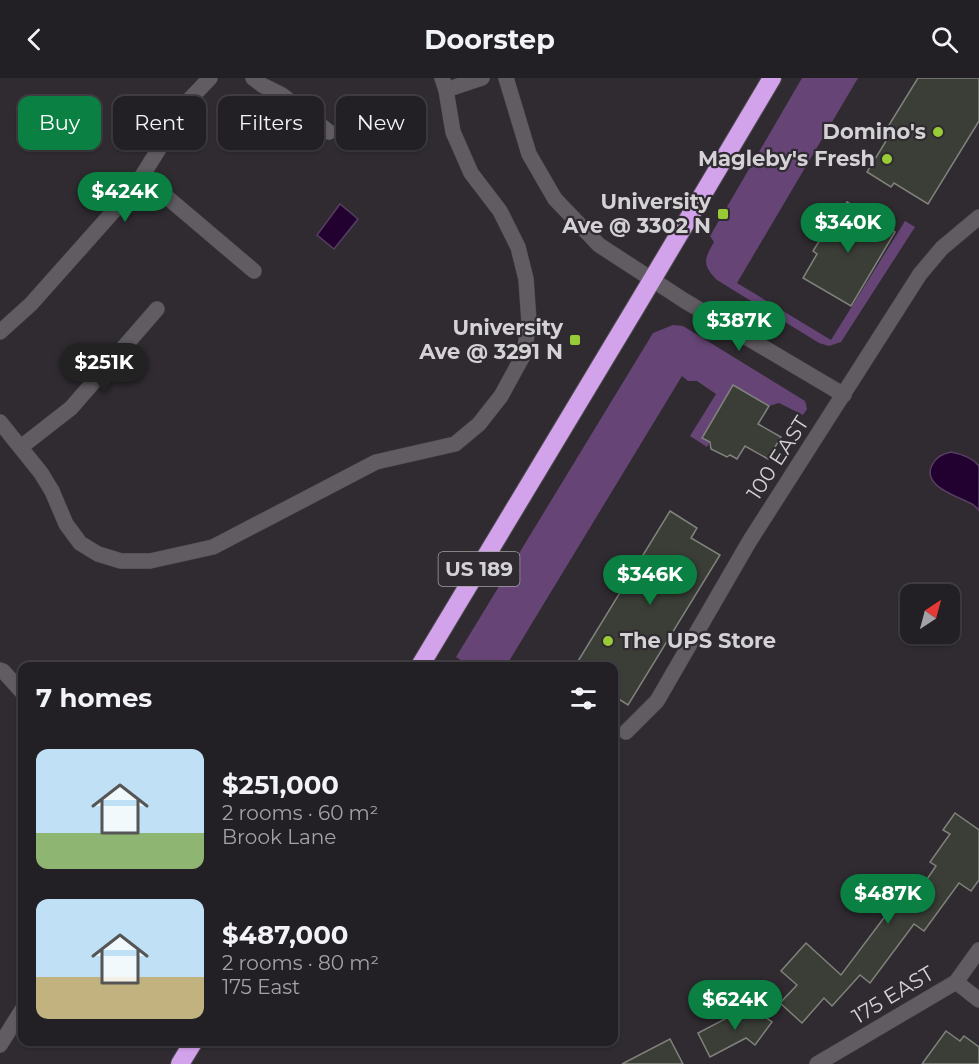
<!DOCTYPE html>
<html lang="en">
<head>
<meta charset="utf-8">
<style>
  :root { --surface:#232025; --page:#2b282d; --text:#f1f3f6; --muted:#a3a3a7; --line:#403e42; --accent:#0b8043 }
  body { margin:0; font-family:Montserrat,sans-serif; background:var(--page); color:var(--text); height:100vh; display:flex; flex-direction:column; font-size:22px; white-space:nowrap }
  * { box-sizing:border-box; margin:0 }
  p { font-size:20px; color:var(--muted) }
  .icon { flex:none; width:33px; height:33px; fill:none; stroke:currentColor; stroke-width:2; stroke-linecap:round; stroke-linejoin:round }
  .map { position:relative; flex:1; overflow:hidden }
  .panel { position:absolute; left:18px; top:584px; width:600px; height:384px; display:flex; flex-direction:column; background:var(--surface); border-radius:12px; box-shadow:0 2px 4px #0004,0 0 0 2px var(--line) }
  .panel>* { flex:none }
  .hud { position:absolute; left:18px; top:18px; width:600px; height:54px; display:flex; gap:12px }
  .needle { width:39px; rotate:36deg }
  .buttons { position:absolute; left:900px; top:506px; display:grid; gap:12px }
  .buttons a { display:grid; place-items:center; width:60px; height:60px; border-radius:12px; background:var(--surface); box-shadow:0 2px 4px #0004,0 0 0 2px var(--line); font-size:30px }
  .price { position:absolute; translate:-50% -51px; padding:0 14px; border-radius:21px; background:var(--accent); color:#fff; font-size:20px; line-height:39px; filter:drop-shadow(0 2px 3px #0008) }
  .price::after { content:''; position:absolute; left:50%; top:36px; width:18px; height:14px; margin-left:-9px; background:inherit; clip-path:polygon(0 0,100% 0,50% 100%) }
  .price.active { background:#222; color:#fff }
  ul { padding:0; list-style:none }
  li { display:flex; align-items:center; gap:18px; height:150px; padding:0 18px }
  li span { display:grid; place-items:center; flex:none; width:168px; height:120px; border-radius:12px; color:#555 }
  li>.icon { margin-inline-start:auto }
  span .icon { width:72px; height:72px; fill:#fffc; stroke-width:1 }
  li b { font-size:26px }
  h2 { display:flex; justify-content:space-between; align-items:center; height:72px; padding:0 18px; font-size:26px }
  .chip { padding:0 21px; border-radius:12px; background:var(--surface); box-shadow:0 2px 4px #0004,0 0 0 2px var(--line); font-size:21px; line-height:54px }
  .chip.active { background:var(--accent); color:#fff }
  header { display:flex; justify-content:space-between; align-items:center; height:78px; padding:0 18px; background:var(--surface); font-size:27px; font-weight:700 }
  .map>svg:first-child { display:block }
</style>
</head>
<body>
<header><svg class="icon" aria-label="back" viewBox="0 0 24 24"><path d="M15 5l-7 7 7 7"/></svg>Doorstep<svg class="icon" aria-label="search" viewBox="0 0 24 24"><circle cx="10" cy="10" r="6"/><path d="M15 15l6 6"/></svg></header>
<div class="map">
<svg width="979" height="986" viewBox="0 0 979 986">
  <rect width="100%" height="100%" fill="#2f2b31"/>
  <!-- green -->
  <g fill="#664576">
    <path d="M802,0h56l-121,205 94,57 74,-119 10,6 -74,115 -12,4 -10,-3 -102,-63c-15,-15 -13,-21 -3,-38l-4,-6z"/>
    <path d="M673,247l10,1 122,75 2,8 -4,6 -24,-12 -10,3 -36,-21 -31,52 8,5 -3,5 -17,-11 26,-42 -19,-13h-9l-6,-5 -176,290h-37l-13,-9 197,-324z"/>
  </g>
  <!-- water -->
  <g fill="#220030" stroke="#583f62" stroke-width="1.5">
    <path d="M340,126l18,15 -24,30 -17,-14z"/>
    <path d="M951,374c11,2 21,5 28,14v45c-1,-2 -5,-6 -7,-7 -12,-7 -51,-17 -40,-39 4,-8 10,-11 19,-13z"/>
  </g>
  <!-- building -->
  <g fill="#3b3e37" stroke="#80837c" stroke-width="1.5">
    <path d="M918,0h61v43l-51,83 -34,-21 -3,4 -24,-15 27,-44 -5,-3z"/>
    <path d="M847,124l48,30 -44,74 -48,-28 14,-24 -4,-3 15,-24 3,2z"/>
    <path d="M733,307l36,21 -11,18 23,13 -13,22 -23,-13 -8,13 -7,-4 -3,2 -16,-8 -1,-7 -8,-4z"/>
    <path d="M670,433l27,17 -6,10 29,17 -92,150 -14,-9v-30h-39z"/>
    <path d="M955,735l24,17v50l-8,11 -12,-8 -35,48 -10,-7 -44,59 -10,-8 -28,31 -8,-8 -22,25 -22,-20 17,-18 -16,-14 25,-28 35,32 45,-60 4,3 20,-28 7,4 19,-28 -6,-4 20,-28 -7,-4z"/>
    <path d="M750,928l22,16 -17,23 -9,-7 -36,19 -12,-24z"/>
    <path d="M946,953l14,10 4,-5 15,11v17h-57z"/>
    <path d="M670,961l13,25h-61z"/>
  </g>
  <g fill="none" stroke-linecap="round" stroke-linejoin="round">
    <defs>
      <g id="minor">
        <path d="M253,0l9,7 20,10 47,37"/>
        <path d="M506,0l23,76 26,45 44,46 86,56 159,94"/>
        <path d="M446,12l36,-12"/>
        <path d="M142,98l112,95"/>
        <path d="M0,254l31,-28 89,-100 22,-28 48,-77 20,-21"/>
        <path d="M0,344l41,51 11,18 14,33 14,19 18,11 23,7h29l63,-14 163,-85 79,-18 24,-20 22,-28 23,-42 5,-32 -3,-43 -8,-32 -18,-36 -29,-38 -18,-41 -7,-42 -4,-12"/>
        <path d="M21,369l50,-39 86,-99"/>
        <path d="M0,592l3,1 19,21"/>
        <path d="M626,654l31,-31 92,-159 171,-268 22,-26 37,-31"/>
        <path d="M956,904l23,18"/>
        <path d="M0,967l22,-35"/>
        <path d="M817,986l139,-82 23,-32"/>
      </g>
      <g id="highway">
        <path d="M420,588l217,-361 135,-227"/>
        <path d="M180,986l14,-23"/>
      </g>
    </defs>
    <!-- minor casing -->
    <use href="#minor" stroke="#4c494e" stroke-width="16"/>
    <!-- highway casing -->
    <use href="#highway" stroke="#4c494e" stroke-width="20"/>
    <!-- minor -->
    <use href="#minor" stroke="#605c62" stroke-width="15"/>
    <!-- highway -->
    <use href="#highway" stroke="#d2a2ea" stroke-width="18"/>
  </g>
  <!-- markers -->
  <g fill="#99cb36" stroke="#2f2b31" stroke-width="2">
    <circle cx="938" cy="54" r="6"/>
    <circle cx="887" cy="81" r="6"/>
    <rect x="717" y="130" width="12" height="12" rx="3"/>
    <rect x="569" y="256" width="12" height="12" rx="3"/>
    <circle cx="608" cy="563" r="6"/>
  </g>
  <g text-anchor="middle" stroke-width="4.5" stroke-linejoin="round" paint-order="stroke">
    <!-- shield labels -->
    <rect fill="#2f2b31" stroke="#a3a0a4" stroke-width="1.5" x="438.5" y="474" width="81" height="34" rx="4.5"/>
    <g font-size="20" font-weight="bold" fill="#d5d2d6">
      <text x="479" y="498">US 189</text>
    </g>
    <!-- poi labels -->
    <g font-size="21" font-weight="bold" fill="#d5d2d6" stroke="#2f2b31" text-anchor="end">
      <text x="926" y="61">Domino's</text>
      <text x="875" y="88">Magleby's Fresh</text>
      <text x="711" y="131">University<tspan x="711" dy="24">Ave @ 3302 N</tspan></text>
      <text x="563" y="257">University<tspan x="563" dy="24">Ave @ 3291 N</tspan></text>
      <text x="620" y="570" text-anchor="start">The UPS Store</text>
    </g>
    <!-- street labels -->
    <g font-size="21" fill="#d5d2d6" stroke="#2f2b31">
      <text transform="translate(778 380) rotate(-57)" y="7">100 EAST</text>
      <text transform="translate(893 917) rotate(-31)" y="7">175 EAST</text>
    </g>
  </g>
</svg>
<div class="buttons">
<a><svg class="needle" viewBox="-14 -14 28 28"><path d="M0-13l5 13h-10z" fill="#e53935"/><path d="M0 13l5-13h-10z" fill="#a3a3a7"/></svg></a>
</div>
<b class="price" style="left:125px;top:145px">$424K</b>
<b class="price" style="left:848px;top:176px">$340K</b>
<b class="price" style="left:739px;top:274px">$387K</b>
<b class="price active" style="left:104px;top:316px">$251K</b>
<b class="price" style="left:650px;top:528px">$346K</b>
<b class="price" style="left:888px;top:847px">$487K</b>
<b class="price" style="left:735px;top:953px">$624K</b>
<div class="hud">
<a class="chip active">Buy</a>
<a class="chip">Rent</a>
<a class="chip">Filters</a>
<a class="chip">New</a>
</div>
<section class="panel">
<h2>7 homes<svg class="icon" aria-label="filters" viewBox="0 0 24 24"><path d="M4 7h16M4 17h16"/><circle cx="9" cy="7" r="2"/><circle cx="15" cy="17" r="2"/></svg></h2>
<ul>
<li><span style="background:linear-gradient(#bfe0f5 70%,#8fb573 0)"><svg class="icon" aria-label="home" viewBox="0 0 24 24"><path d="M3 11l9-7 9 7M6 9v11h12V9"/></svg></span><div><b>$251,000</b><p>2 rooms · 60 m²</p><p>Brook Lane</p></div></li>
<li><span style="background:linear-gradient(#bfe0f5 65%,#c2b280 0)"><svg class="icon" aria-label="home" viewBox="0 0 24 24"><path d="M3 11l9-7 9 7M6 9v11h12V9"/></svg></span><div><b>$487,000</b><p>2 rooms · 80 m²</p><p>175 East</p></div></li>
</ul>
</section>
</div>
</body>
</html>
